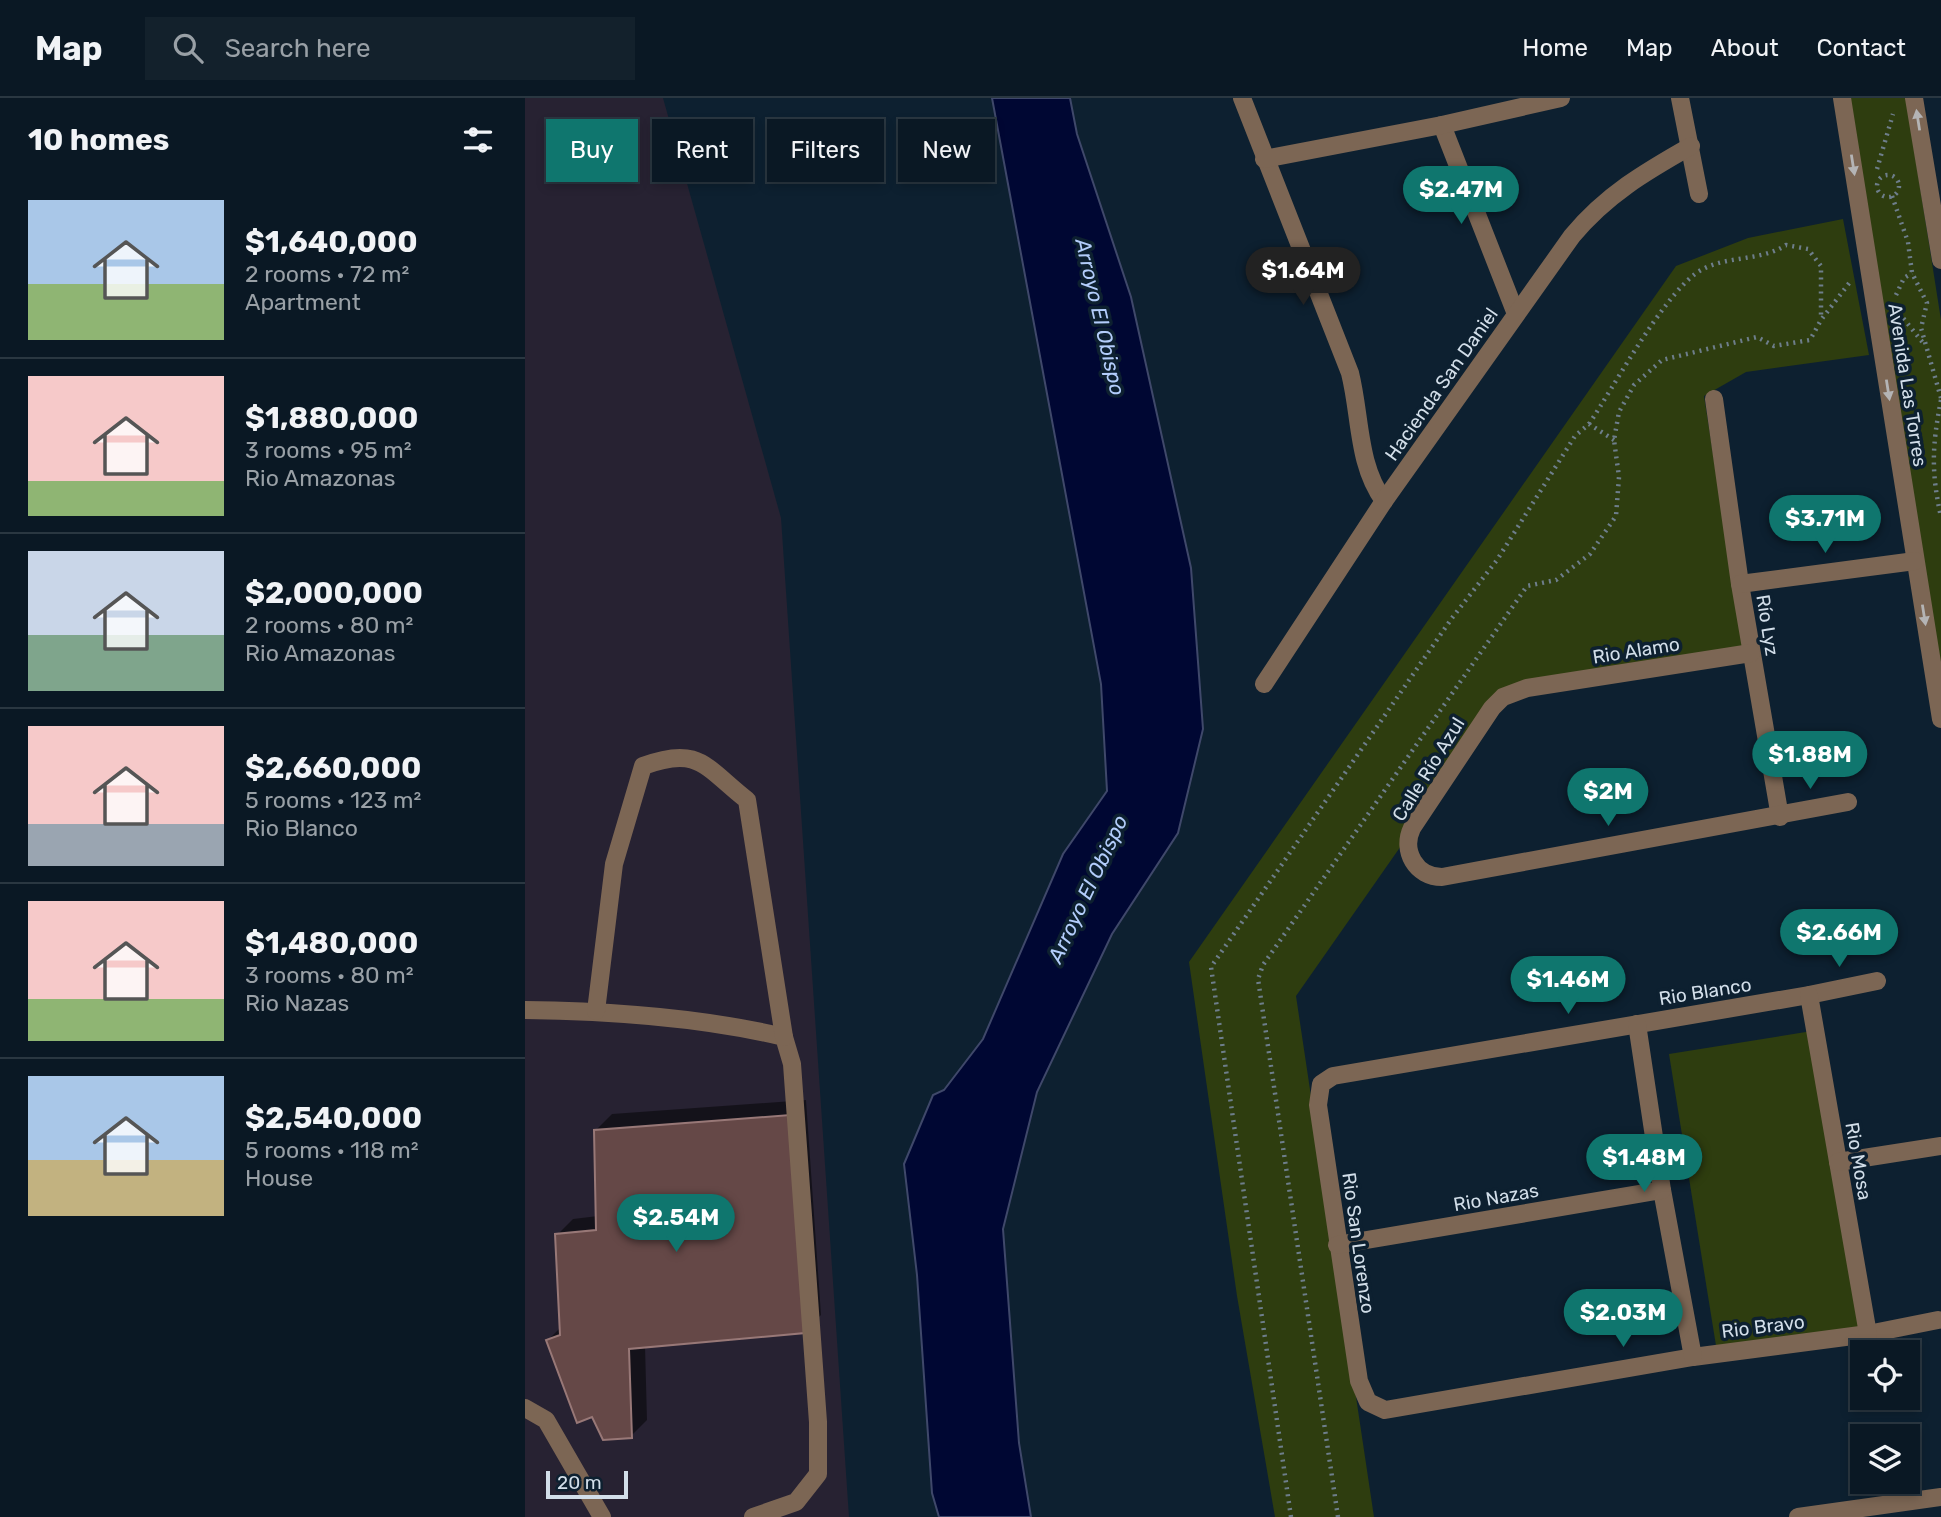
<!DOCTYPE html>
<html lang="en">
<head>
<meta charset="utf-8">
<style>
  :root { --surface:#0a1824; --page:#13212c; --text:#f1f3f6; --muted:#99a0a6; --line:#2a3741; --accent:#0f766e }
  body { margin:0; font-family:Rubik,sans-serif; background:var(--page); color:var(--text); height:100vh; display:flex; flex-direction:column; font-size:26px; white-space:nowrap }
  * { box-sizing:border-box; margin:0 }
  p { font-size:23px; color:var(--muted) }
  .icon { flex:none; width:38px; height:38px; fill:none; stroke:currentColor; stroke-width:2; stroke-linecap:round; stroke-linejoin:round }
  .map { position:relative; flex:1; overflow:hidden }
  .side { display:flex; flex-direction:column; background:var(--surface); width:525px }
  .side>* { flex:none }
  .top-card { position:absolute; left:21px; top:21px; width:665px; height:63px; display:flex; gap:14px }
  .tools { position:absolute; left:1325px; top:1242px; display:grid; gap:14px }
  .tools a { display:grid; place-items:center; width:70px; height:70px; border-radius:0px; background:var(--surface); box-shadow:0 4px 10px #0003,0 0 0 2px var(--line); font-size:35px }
  .scale { position:absolute; left:21px; bottom:18px; width:82px; box-sizing:border-box; padding-left:7px; border:4px solid #d2dee9; border-top:0; font-size:19px; line-height:24px; white-space:nowrap; color:#d2dee9; -webkit-text-stroke:5px #0d2030; paint-order:stroke }
  .price { position:absolute; translate:-50% -60px; padding:0 16px; border-radius:24px; background:var(--accent); color:#fff; font-size:23px; line-height:46px; filter:drop-shadow(0 2px 4px #0008) }
  .price::after { content:''; position:absolute; left:50%; top:42px; width:21px; height:16px; margin-left:-10px; background:inherit; clip-path:polygon(0 0,100% 0,50% 100%) }
  .price.on { background:#222; color:#fff }
  ul { padding:0; list-style:none }
  li { display:flex; align-items:center; gap:21px; height:175px; padding:0 28px }
  li+li { border-top:2px solid var(--line) }
  li span { display:grid; place-items:center; flex:none; width:196px; height:140px; border-radius:0px; color:#555 }
  li>.icon { margin-inline-start:auto }
  span .icon { width:84px; height:84px; fill:#fffc; stroke-width:1 }
  li b { font-size:30px }
  h2 { display:flex; justify-content:space-between; align-items:center; height:84px; padding:0 28px; font-size:30px }
  .chip { padding:0 24px; border-radius:0px; background:var(--surface); box-shadow:0 4px 10px #0003,0 0 0 2px var(--line); font-size:24px; line-height:63px }
  .chip.on { background:var(--accent); color:#fff }
  header { display:flex; align-items:center; gap:42px; box-sizing:border-box; height:98px; padding:0 35px; background:var(--surface); border-bottom:2px solid var(--line) }
  header strong { font-size:33px }
  nav { display:flex; gap:38px; margin-inline-start:auto; font-size:24px }
  .search { width:490px; height:63px; background:var(--page); display:flex; align-items:center; gap:18px; box-sizing:border-box; padding:0 24px; border-radius:0px; color:var(--muted); font-size:26px }
  main { display:flex; flex:1; min-height:0 }
  .map>svg:first-child { display:block }
</style>
</head>
<body>
<header>
<strong>Map</strong>
<div class="search"><svg class="icon" aria-label="search" viewBox="0 0 24 24"><circle cx="10" cy="10" r="6"/><path d="M15 15l6 6"/></svg>Search here</div>
<nav><a>Home</a><a>Map</a><a>About</a><a>Contact</a></nav>
</header>
<main>
<section class="side">
<h2>10 homes<svg class="icon" aria-label="filters" viewBox="0 0 24 24"><path d="M4 7h16M4 17h16"/><circle cx="9" cy="7" r="2"/><circle cx="15" cy="17" r="2"/></svg></h2>
<ul>
<li><span style="background:linear-gradient(#a9c7e8 60%,#8fb573 0)"><svg class="icon" aria-label="home" viewBox="0 0 24 24"><path d="M3 11l9-7 9 7M6 9v11h12V9"/></svg></span><div><b>$1,640,000</b><p>2 rooms · 72 m²</p><p>Apartment</p></div></li>
<li><span style="background:linear-gradient(#f6c9c9 75%,#8fb573 0)"><svg class="icon" aria-label="home" viewBox="0 0 24 24"><path d="M3 11l9-7 9 7M6 9v11h12V9"/></svg></span><div><b>$1,880,000</b><p>3 rooms · 95 m²</p><p>Rio Amazonas</p></div></li>
<li><span style="background:linear-gradient(#c9d6e8 60%,#7fa58c 0)"><svg class="icon" aria-label="home" viewBox="0 0 24 24"><path d="M3 11l9-7 9 7M6 9v11h12V9"/></svg></span><div><b>$2,000,000</b><p>2 rooms · 80 m²</p><p>Rio Amazonas</p></div></li>
<li><span style="background:linear-gradient(#f6c9c9 70%,#9aa5b1 0)"><svg class="icon" aria-label="home" viewBox="0 0 24 24"><path d="M3 11l9-7 9 7M6 9v11h12V9"/></svg></span><div><b>$2,660,000</b><p>5 rooms · 123 m²</p><p>Rio Blanco</p></div></li>
<li><span style="background:linear-gradient(#f6c9c9 70%,#8fb573 0)"><svg class="icon" aria-label="home" viewBox="0 0 24 24"><path d="M3 11l9-7 9 7M6 9v11h12V9"/></svg></span><div><b>$1,480,000</b><p>3 rooms · 80 m²</p><p>Rio Nazas</p></div></li>
<li><span style="background:linear-gradient(#a9c7e8 60%,#c2b280 0)"><svg class="icon" aria-label="home" viewBox="0 0 24 24"><path d="M3 11l9-7 9 7M6 9v11h12V9"/></svg></span><div><b>$2,540,000</b><p>5 rooms · 118 m²</p><p>House</p></div></li>
</ul>
</section>
<div class="map">
<svg width="1416" height="1419" viewBox="0 0 1416 1419">
  <rect width="100%" height="100%" fill="#0d2030"/>
  <!-- industrial -->
  <path fill="#272232" d="M0,0h138l118,420 68,999h-324z"/>
  <!-- green -->
  <g fill="#2e3d0f">
    <path d="M1319,0h62l35,222v368z"/>
    <path d="M1318,121l26,136 -123,17 -42,24 40,258 -236,39 -212,303 78,521h-99l-38,-221 -48,-334 487,-696 72,-28z"/>
    <path d="M1287,933l48,305 -142,22 -49,-304z"/>
  </g>
  <!-- water -->
  <path fill="#000733" stroke="#3f486a" stroke-width="2" d="M467,0h78l7,36 54,163 60,271 12,161 -25,104 -66,101 -75,158 -34,137 16,214 12,74h-92l-7,-24 -15,-218 -13,-111 29,-69 11,-5 39,-51 80,-185 44,-63 -6,-107z"/>
  <!-- shadow -->
  <path fill="#0007" d="M281,1002l15,215 -16,16 -160,14 2,75 -16,16 -83,-96 13,-13 -4,-92 16,-16 25,-3 -2,-86 16,-16z"/>
  <!-- building -->
  <path fill="#654847" stroke="#987877" stroke-width="2" d="M265,1017l15,218 -176,16 3,89 -29,2 -11,-23 -15,6 -31,-83 14,-5 -5,-101 41,-4 -2,-100z"/>
  <g fill="none" stroke-linecap="round" stroke-linejoin="round">
    <!-- path -->
    <g stroke="#6e7e8b" stroke-width="4.5" stroke-dasharray="2 5" stroke-linecap="butt">
      <path d="M1352,71l16,-55"/>
      <circle cx="1363" cy="88" r="11"/>
      <path d="M1367,98l16,46 4,31 15,30 -6,25 20,70"/>
      <path d="M1371,197l8,-17 8,-5"/>
      <path d="M1374,215l25,31"/>
      <path d="M1416,302c-9,46 -10,72 0,117"/>
      <path d="M1064,326c26,-39 71,-123 106,-150 27,-20 63,-11 91,-29l22,4 13,17v52"/>
      <path d="M766,1419l-80,-550 241,-349 45,-58 78,-124 14,-12 25,16"/>
      <path d="M813,1419l-80,-538 5,-14 264,-379 29,-6 34,-26 26,-38 3,-39 -5,-37 5,-28 15,-27 28,-25 95,-23 17,9 36,-6 11,-20 29,-38"/>
    </g>
    <!-- minor -->
    <g stroke="#7c6654" stroke-width="18">
      <path d="M717,0l108,275c11,44 7,91 34,128"/>
      <path d="M1155,0l19,96"/>
      <path d="M1317,0l99,621"/>
      <path d="M1389,0l27,162"/>
      <path d="M917,27l74,189"/>
      <path d="M739,61l178,-34 119,-27"/>
      <path d="M1189,301l26,185 40,233"/>
      <path d="M1215,486l175,-23"/>
      <path d="M1226,555l-224,35 -24,9 -11,11 -80,120c-11,23 4,49 30,49l406,-75"/>
      <path d="M739,586l120,-183 188,-265c34,-41 73,-64 119,-90"/>
      <path d="M1352,883l-68,14 -476,81 -12,8 -3,21 41,276 9,21 17,8 308,-53 175,-23 70,-14"/>
      <path d="M1284,897l59,339"/>
      <path d="M0,912c86,1 175,7 259,27l8,27 26,358v52l-22,28 -43,15"/>
      <path d="M71,913l18,-147 29,-98c56,-21 62,1 104,34l37,237"/>
      <path d="M1112,926l25,166 31,167"/>
      <path d="M1313,1064l103,-16"/>
      <path d="M812,1147l325,-55"/>
      <path d="M0,1310l21,12 56,97"/>
      <path d="M1273,1419l143,-20"/>
    </g>
  </g>
  <!-- one-way arrows -->
  <defs><path id="oneway-solid" d="M-6-.8H1V-3.2L6.5 0L1 3.2V.8H-6Z" transform="scale(1.75)"/></defs>
  <g fill="#b4b4b5">
    <use href="#oneway-solid" transform="translate(1393 22) rotate(-99)"/>
    <use href="#oneway-solid" transform="translate(1328 67) rotate(81)"/>
    <use href="#oneway-solid" transform="translate(1363 292) rotate(81)"/>
    <use href="#oneway-solid" transform="translate(1399 517) rotate(81)"/>
  </g>
  <g text-anchor="middle" stroke-width="7" stroke-linejoin="round" paint-order="stroke">
    <!-- street labels -->
    <g font-size="19" fill="#d2dee9" stroke="#0d2030">
      <text transform="translate(916 286) rotate(-55)" y="7">Hacienda San Daniel</text>
      <text transform="translate(1383 287) rotate(81)" y="7">Avenida Las Torres</text>
      <text transform="translate(1243 527) rotate(81)" y="7">Río Lyz</text>
      <text transform="translate(1111 552) rotate(-9)" y="7">Rio Alamo</text>
      <text transform="translate(903 671) rotate(-58)" y="7">Calle Río Azul</text>
      <text transform="translate(1180 893) rotate(-9)" y="7">Rio Blanco</text>
      <text transform="translate(1334 1063) rotate(80)" y="7">Rio Mosa</text>
      <text transform="translate(971 1099) rotate(-10)" y="7">Rio Nazas</text>
      <text transform="translate(834 1145) rotate(82)" y="7">Rio San Lorenzo</text>
      <text transform="translate(1238 1228) rotate(-7)" y="7">Rio Bravo</text>
    </g>
    <!-- water labels -->
    <g font-size="21" font-style="italic" fill="#b3cdfb" stroke="#0d2030">
      <text transform="translate(575 219) rotate(77)" y="7">Arroyo El Obispo</text>
      <text transform="translate(563 791) rotate(-65)" y="7">Arroyo El Obispo</text>
    </g>
  </g>
</svg>
<div class="tools">
<a><svg class="icon" aria-label="locate" viewBox="0 0 24 24"><circle cx="12" cy="12" r="6"/><path d="M12 2v4M12 18v4M2 12h4M18 12h4"/></svg></a>
<a><svg class="icon" aria-label="layers" viewBox="0 0 24 24"><path d="M12 4l9 5-9 5-9-5zM3 14l9 5 9-5"/></svg></a>
</div>
<div class="scale">20 m</div>
<b class="price" style="left:936px;top:128px">$2.47M</b>
<b class="price on" style="left:778px;top:209px">$1.64M</b>
<b class="price" style="left:1300px;top:457px">$3.71M</b>
<b class="price" style="left:1285px;top:693px">$1.88M</b>
<b class="price" style="left:1083px;top:730px">$2M</b>
<b class="price" style="left:1314px;top:871px">$2.66M</b>
<b class="price" style="left:1043px;top:918px">$1.46M</b>
<b class="price" style="left:1119px;top:1096px">$1.48M</b>
<b class="price" style="left:151px;top:1156px">$2.54M</b>
<b class="price" style="left:1098px;top:1251px">$2.03M</b>
<div class="top-card">
<a class="chip on">Buy</a>
<a class="chip">Rent</a>
<a class="chip">Filters</a>
<a class="chip">New</a>
</div>
</div>
</main>
</body>
</html>
